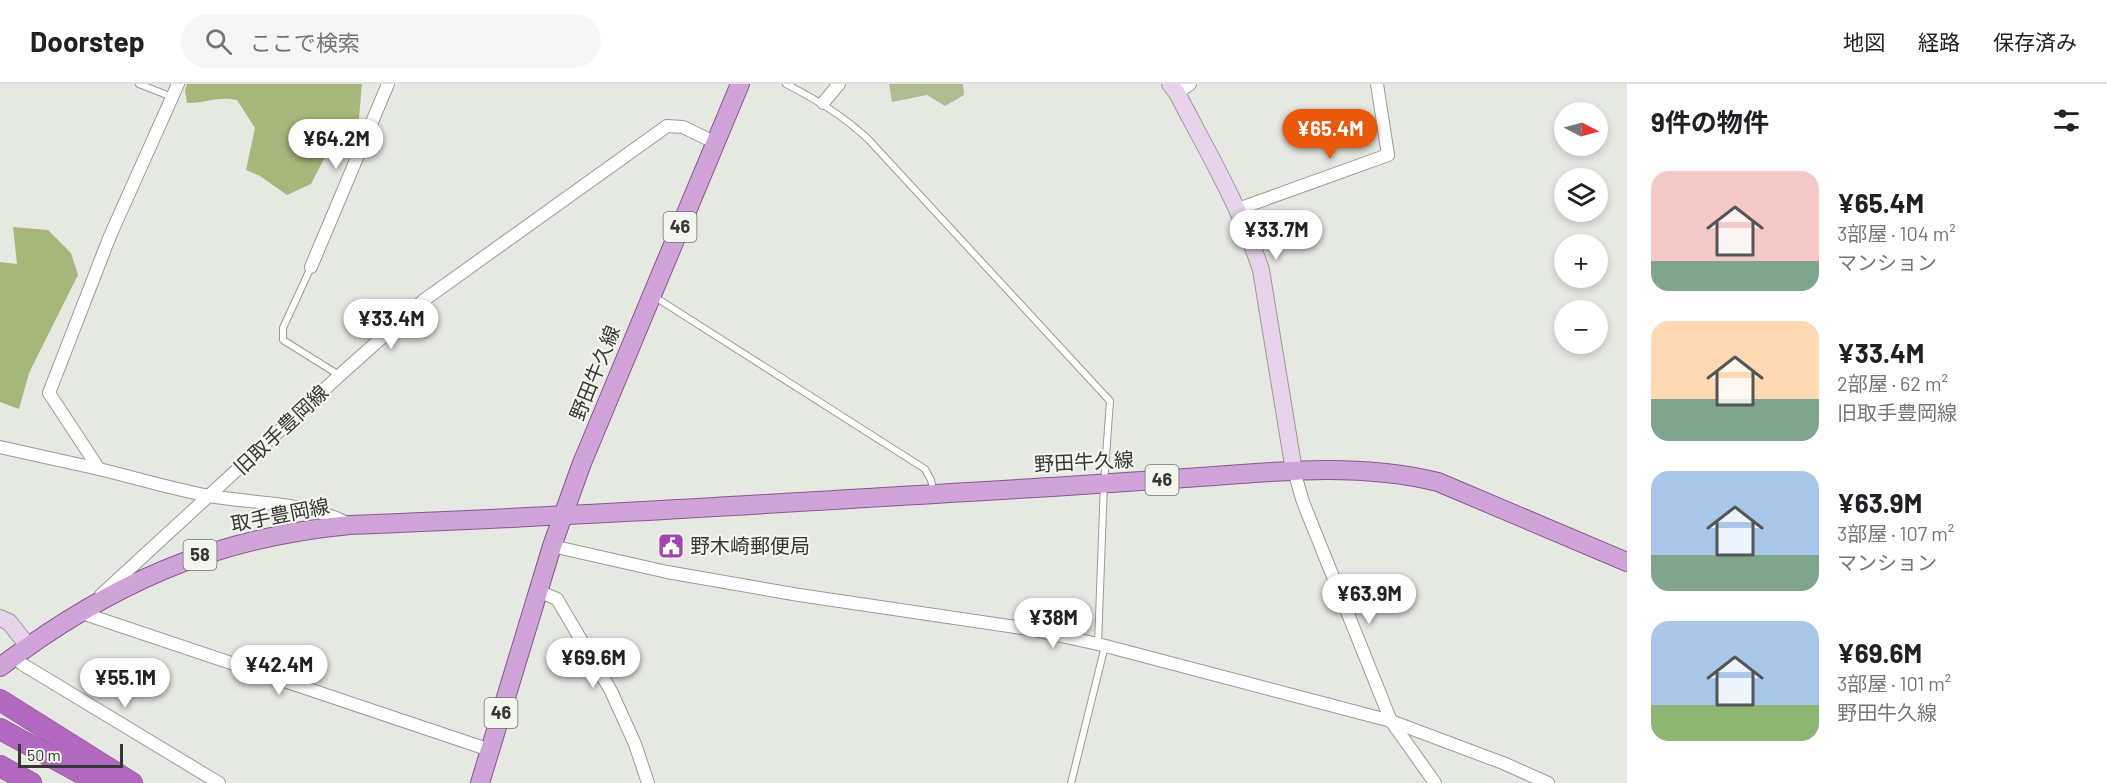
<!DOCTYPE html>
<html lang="ja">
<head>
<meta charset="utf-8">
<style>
  :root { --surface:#fff; --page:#f6f6f6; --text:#202124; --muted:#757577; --line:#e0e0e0; --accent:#ea580c }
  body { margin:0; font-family:Barlow,"Noto Sans JP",sans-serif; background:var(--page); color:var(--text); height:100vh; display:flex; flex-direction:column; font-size:22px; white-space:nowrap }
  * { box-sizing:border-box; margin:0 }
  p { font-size:20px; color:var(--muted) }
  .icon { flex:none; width:33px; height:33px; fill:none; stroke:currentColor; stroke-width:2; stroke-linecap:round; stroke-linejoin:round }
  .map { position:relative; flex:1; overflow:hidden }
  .drawer { display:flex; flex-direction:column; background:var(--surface); width:480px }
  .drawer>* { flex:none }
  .needle { width:39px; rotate:96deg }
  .tools { position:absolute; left:1554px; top:18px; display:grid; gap:12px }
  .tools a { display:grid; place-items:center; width:54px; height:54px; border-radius:50%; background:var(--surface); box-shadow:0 3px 9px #0003; font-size:30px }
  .scale { position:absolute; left:18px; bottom:15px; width:105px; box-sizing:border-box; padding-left:6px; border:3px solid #363734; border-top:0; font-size:16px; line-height:21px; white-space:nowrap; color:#363734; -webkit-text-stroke:4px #f3f6ef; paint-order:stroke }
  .price { position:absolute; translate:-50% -51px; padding:0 14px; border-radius:21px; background:#fff; color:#222; font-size:20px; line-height:39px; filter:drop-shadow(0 2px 3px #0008) }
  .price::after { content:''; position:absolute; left:50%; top:36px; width:18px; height:14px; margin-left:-9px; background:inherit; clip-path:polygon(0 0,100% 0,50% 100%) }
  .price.current { background:var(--accent); color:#fff }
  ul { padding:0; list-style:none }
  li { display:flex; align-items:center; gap:18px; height:150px; padding:0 24px }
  li span { display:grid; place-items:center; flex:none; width:168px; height:120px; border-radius:18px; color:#555 }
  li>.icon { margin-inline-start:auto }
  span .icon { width:72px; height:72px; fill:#fffc; stroke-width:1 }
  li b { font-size:26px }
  h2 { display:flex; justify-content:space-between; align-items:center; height:72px; padding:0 24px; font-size:26px }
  header { display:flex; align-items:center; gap:36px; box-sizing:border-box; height:84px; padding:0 30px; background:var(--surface); border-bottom:2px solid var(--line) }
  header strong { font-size:28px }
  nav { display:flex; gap:33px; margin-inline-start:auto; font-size:21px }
  .search { width:420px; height:54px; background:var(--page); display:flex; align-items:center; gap:15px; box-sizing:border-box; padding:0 21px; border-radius:33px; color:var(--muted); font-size:22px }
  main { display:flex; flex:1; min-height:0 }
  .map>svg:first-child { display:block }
</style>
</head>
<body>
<header>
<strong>Doorstep</strong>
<div class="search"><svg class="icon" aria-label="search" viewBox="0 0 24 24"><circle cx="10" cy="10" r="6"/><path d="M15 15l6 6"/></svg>ここで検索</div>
<nav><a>地図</a><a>経路</a><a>保存済み</a></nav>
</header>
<main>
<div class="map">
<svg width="1627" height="699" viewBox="0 0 1627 699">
  <rect width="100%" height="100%" fill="#e6e8e2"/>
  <!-- green -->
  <path fill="#aebb93" d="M889,0h74l1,11 -19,11 -18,-11 -35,7z"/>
  <!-- forest -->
  <g fill="#a5b77a">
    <path d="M187,0h175l-4,45 -32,26 -15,29 -24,11 -27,-19 -14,-6 9,-42 -18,-28c-21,-4 -29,3 -50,3l-2,-13z"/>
    <path d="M13,143l35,3 23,23 7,22 -49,98 -10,36 -19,-7v-140l17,2z"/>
  </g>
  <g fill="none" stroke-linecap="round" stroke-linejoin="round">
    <defs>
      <g id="lane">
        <path d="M139,0l33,13"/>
        <path d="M786,0c31,16 56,31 82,55l242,262 -6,82 -6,161"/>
        <path d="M311,183l-28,61v12l56,35"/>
        <path d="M655,213l270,172 6,11 2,10"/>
        <path d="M1071,699l34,-137"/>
      </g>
      <g id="street">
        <path d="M178,0l-68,152 -61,157 50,76c37,9 74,20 111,27 46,8 98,6 139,28"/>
        <path d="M1177,9l13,-9"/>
        <path d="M823,19l16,-19"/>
        <path d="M1238,125l150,-54 -11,-71"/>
        <path d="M311,183l77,-183"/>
        <path d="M0,363l99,22"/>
        <path d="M1294,387l9,31 88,219 44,62"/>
        <path d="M552,462l115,26 132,23 230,34 69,15 293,77 112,42 45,20"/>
        <path d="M538,507l19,8 54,92 24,53 13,39"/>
        <path d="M101,511l239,-220 84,-75 243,-174 16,1 33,16"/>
        <path d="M79,528l411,138"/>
        <path d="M14,572l8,8 197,119"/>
      </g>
      <g id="secondary">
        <path d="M1170,0l7,9c30,58 64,115 84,177l33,201"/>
        <path d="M0,534l9,4 19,24"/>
      </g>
      <g id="primary">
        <path d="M0,583c110,-83 212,-129 350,-142 239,-9 478,-25 717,-39 49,-3 98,-7 148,-10 74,-6 150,-12 223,6l189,80"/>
        <path d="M480,699l72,-237 30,-83 158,-379"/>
      </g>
      <g id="highway">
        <path d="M0,616l132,83"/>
        <path d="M0,645l99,54"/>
        <path d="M0,682l31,17"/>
      </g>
    </defs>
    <!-- lane casing -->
    <use href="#lane" stroke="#999b95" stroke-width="8"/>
    <!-- street casing -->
    <use href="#street" stroke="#999b95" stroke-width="14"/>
    <!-- secondary casing -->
    <use href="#secondary" stroke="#999b95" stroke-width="18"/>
    <!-- primary casing -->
    <use href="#primary" stroke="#87578e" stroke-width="20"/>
    <!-- highway casing -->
    <use href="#highway" stroke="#87578e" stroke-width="22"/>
    <!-- lane -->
    <use href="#lane" stroke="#fff" stroke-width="6"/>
    <!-- street -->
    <use href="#street" stroke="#fff" stroke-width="12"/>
    <!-- secondary -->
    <use href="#secondary" stroke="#e8d2ec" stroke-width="16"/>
    <!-- primary -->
    <use href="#primary" stroke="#d1a4d9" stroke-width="18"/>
    <!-- highway -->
    <use href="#highway" stroke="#b368bf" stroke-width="21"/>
  </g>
  <!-- icons -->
  <defs>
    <symbol id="civic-square" viewBox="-11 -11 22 22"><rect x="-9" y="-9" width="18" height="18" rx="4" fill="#a044ae" stroke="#f3f6ef"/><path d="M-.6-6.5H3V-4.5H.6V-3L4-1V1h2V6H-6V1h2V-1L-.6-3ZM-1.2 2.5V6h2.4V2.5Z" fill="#fff"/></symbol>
  </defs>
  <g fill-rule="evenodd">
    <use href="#civic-square" x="656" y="447" width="30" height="30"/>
  </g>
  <g text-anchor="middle" stroke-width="4.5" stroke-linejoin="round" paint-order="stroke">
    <!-- shield labels -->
    <g fill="#f3f6ef" stroke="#6f706c" stroke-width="1.5">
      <rect x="663.5" y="128" width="33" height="30" rx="4.5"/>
      <rect x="1145.5" y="381" width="33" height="30" rx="4.5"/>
      <rect x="183.5" y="456" width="33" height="30" rx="4.5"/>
      <rect x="484.5" y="614" width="33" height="30" rx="4.5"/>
    </g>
    <g font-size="18" font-weight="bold" fill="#363734">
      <text x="680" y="149">46</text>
      <text x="1162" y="402">46</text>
      <text x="200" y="477">58</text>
      <text x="501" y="635">46</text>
    </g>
    <!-- street labels -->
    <g font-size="20" fill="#363734" stroke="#f3f6ef">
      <text transform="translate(595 289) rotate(-68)" y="7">野田牛久線</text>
      <text transform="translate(281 346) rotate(-43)" y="7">旧取手豊岡線</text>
      <text transform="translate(1084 378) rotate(-3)" y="7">野田牛久線</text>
      <text transform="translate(280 431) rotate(-11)" y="7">取手豊岡線</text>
    </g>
    <!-- poi labels -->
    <g font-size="20" fill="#363734" stroke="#f3f6ef" text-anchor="start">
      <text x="690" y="469">野木崎郵便局</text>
    </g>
  </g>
</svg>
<div class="tools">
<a><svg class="needle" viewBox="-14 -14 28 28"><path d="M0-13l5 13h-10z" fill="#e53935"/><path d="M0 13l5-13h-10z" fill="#757577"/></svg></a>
<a><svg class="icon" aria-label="layers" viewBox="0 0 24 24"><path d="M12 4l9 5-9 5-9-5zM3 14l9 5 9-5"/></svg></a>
<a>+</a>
<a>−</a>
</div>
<div class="scale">50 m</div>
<b class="price current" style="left:1330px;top:76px">¥65.4M</b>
<b class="price" style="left:336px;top:86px">¥64.2M</b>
<b class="price" style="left:1276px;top:177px">¥33.7M</b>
<b class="price" style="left:391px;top:266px">¥33.4M</b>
<b class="price" style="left:1369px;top:541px">¥63.9M</b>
<b class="price" style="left:1053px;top:565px">¥38M</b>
<b class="price" style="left:593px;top:605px">¥69.6M</b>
<b class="price" style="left:279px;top:612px">¥42.4M</b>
<b class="price" style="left:125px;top:625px">¥55.1M</b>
</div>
<section class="drawer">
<h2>9件の物件<svg class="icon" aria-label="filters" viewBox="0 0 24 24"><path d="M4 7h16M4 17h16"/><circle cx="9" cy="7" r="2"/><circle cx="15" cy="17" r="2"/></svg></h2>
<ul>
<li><span style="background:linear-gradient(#f6c9c9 75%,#7fa58c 0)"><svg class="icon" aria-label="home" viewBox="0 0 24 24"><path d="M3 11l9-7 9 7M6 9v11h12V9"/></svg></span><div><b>¥65.4M</b><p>3部屋 · 104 m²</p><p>マンション</p></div></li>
<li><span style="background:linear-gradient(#ffd9b3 65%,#7fa58c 0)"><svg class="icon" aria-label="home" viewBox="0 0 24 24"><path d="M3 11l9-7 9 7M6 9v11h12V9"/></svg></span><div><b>¥33.4M</b><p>2部屋 · 62 m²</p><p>旧取手豊岡線</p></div></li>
<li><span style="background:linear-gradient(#a9c7e8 70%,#7fa58c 0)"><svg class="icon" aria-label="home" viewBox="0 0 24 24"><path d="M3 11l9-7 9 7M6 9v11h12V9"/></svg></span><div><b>¥63.9M</b><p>3部屋 · 107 m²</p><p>マンション</p></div></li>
<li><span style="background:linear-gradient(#a9c7e8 70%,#8fb573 0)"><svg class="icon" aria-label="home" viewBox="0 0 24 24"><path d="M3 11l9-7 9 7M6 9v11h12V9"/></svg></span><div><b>¥69.6M</b><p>3部屋 · 101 m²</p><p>野田牛久線</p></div></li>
</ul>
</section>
</main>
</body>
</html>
